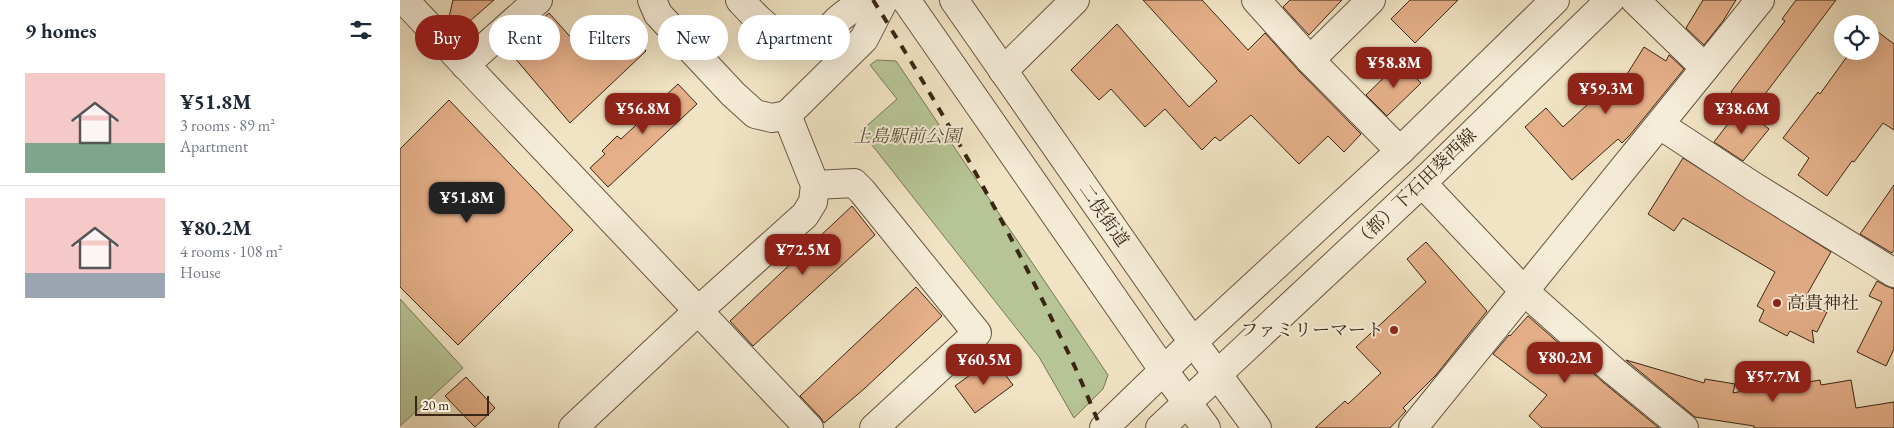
<!DOCTYPE html>
<html lang="en">
<head>
<meta charset="utf-8">
<style>
  :root { --surface:#fff; --page:#f2f2f3; --text:#1f2937; --muted:#747a83; --line:#e0e1e3; --accent:#8f2418 }
  body { margin:0; font-family:"EB Garamond","Noto Serif JP",serif; background:var(--page); color:var(--text); height:100vh; display:flex; flex-direction:column; font-size:19px; white-space:nowrap }
  * { box-sizing:border-box; margin:0 }
  p { font-size:16px; color:var(--muted) }
  .icon { flex:none; width:28px; height:28px; fill:none; stroke:currentColor; stroke-width:2; stroke-linecap:round; stroke-linejoin:round }
  .map { position:relative; flex:1; overflow:hidden }
  .side { display:flex; flex-direction:column; background:var(--surface); width:400px }
  .side>* { flex:none }
  .hud { position:absolute; left:15px; top:15px; width:475px; height:45px; display:flex; gap:10px }
  .fabs { position:absolute; left:1434px; top:15px; display:grid; gap:10px }
  .fabs a { display:grid; place-items:center; width:45px; height:45px; border-radius:50%; background:var(--surface); box-shadow:0 5px 20px #0002; font-size:25px }
  .scale { position:absolute; left:15px; bottom:12px; width:74px; box-sizing:border-box; padding-left:5px; border:2px solid #392614; border-top:0; font-size:14px; line-height:18px; white-space:nowrap; color:#392614; -webkit-text-stroke:4px #f6edd9; paint-order:stroke }
  .price { position:absolute; translate:-50% -42px; padding:0 11px; border-radius:10px; background:var(--accent); color:#fff; font-size:16px; line-height:32px; filter:drop-shadow(0 1px 2px #0008) }
  .price::after { content:''; position:absolute; left:50%; top:30px; width:15px; height:11px; margin-left:-8px; background:inherit; clip-path:polygon(0 0,100% 0,50% 100%) }
  .price.current { background:#222; color:#fff }
  ul { padding:0; list-style:none }
  li { display:flex; align-items:center; gap:15px; height:125px; padding:0 25px }
  li+li { border-top:1px solid var(--line) }
  li span { display:grid; place-items:center; flex:none; width:140px; height:100px; border-radius:0px; color:#555 }
  li>.icon { margin-inline-start:auto }
  span .icon { width:60px; height:60px; fill:#fffc; stroke-width:1 }
  li b { font-size:21px }
  h2 { display:flex; justify-content:space-between; align-items:center; height:60px; padding:0 25px; font-size:21px }
  .tag { padding:0 18px; border-radius:22px; background:var(--surface); box-shadow:0 5px 20px #0002; font-size:18px; line-height:45px }
  .tag.current { background:var(--accent); color:#fff }
  main { display:flex; flex:1; min-height:0 }
  .map>svg:first-child { display:block }
</style>
</head>
<body>
<main>
<section class="side">
<h2>9 homes<svg class="icon" aria-label="filters" viewBox="0 0 24 24"><path d="M4 7h16M4 17h16"/><circle cx="9" cy="7" r="2"/><circle cx="15" cy="17" r="2"/></svg></h2>
<ul>
<li><span style="background:linear-gradient(#f6c9c9 70%,#7fa58c 0)"><svg class="icon" aria-label="home" viewBox="0 0 24 24"><path d="M3 11l9-7 9 7M6 9v11h12V9"/></svg></span><div><b>¥51.8M</b><p>3 rooms · 89 m²</p><p>Apartment</p></div></li>
<li><span style="background:linear-gradient(#f6c9c9 75%,#9aa5b1 0)"><svg class="icon" aria-label="home" viewBox="0 0 24 24"><path d="M3 11l9-7 9 7M6 9v11h12V9"/></svg></span><div><b>¥80.2M</b><p>4 rooms · 108 m²</p><p>House</p></div></li>
</ul>
</section>
<div class="map">
<svg width="1494" height="428" viewBox="0 0 1494 428">
  <rect width="100%" height="100%" fill="#f1e4c4"/>
  <filter id="stains"><feTurbulence type="fractalNoise" baseFrequency=".004" numOctaves="4"/><feColorMatrix values="0 0 0 0 .2 0 0 0 0 .09 0 0 0 0 .02 0 0 0 .5 -.17"/></filter>
  <radialGradient id="worn" r=".72"><stop offset=".6" stop-color="#630" stop-opacity="0"/><stop offset="1" stop-color="#630" stop-opacity=".3"/></radialGradient>
  <!-- green -->
  <g fill="#b7c596" stroke="#787655">
    <path d="M477,60l19,1 212,314 -5,14 -29,29 -35,-61 -178,-226 36,-32 -27,-34z"/>
    <path d="M0,299l63,69 -63,58z"/>
  </g>
  <!-- building -->
  <g fill="#e4af89" stroke="#392614">
    <path d="M53,0h41l-32,28h-8l-6,-7z"/>
    <path d="M743,0h59l46,50 17,-17 34,38 62,63 -17,18 -16,-16 -29,28 -48,-49 -31,26 -5,-4 -13,13 -37,-41 -20,18 -34,-38 -12,11 -28,-30 46,-46 72,83 28,-26z"/>
    <path d="M890,0h52l-33,35 -26,-28z"/>
    <path d="M1010,0h48l-43,43 -24,-24z"/>
    <path d="M1303,0h33l-13,21 -19,24 -18,-17z"/>
    <path d="M1396,0h40l-83,110 -22,-18 54,-71 -3,-2z"/>
    <path d="M149,13l34,38 35,-31 28,31 -76,72 -62,-73z"/>
    <path d="M1470,26l24,18v86l-11,-7 -29,39 -2,-1 -25,35 -29,-21 11,-17 -26,-20 35,-46 2,2 31,-43h19z"/>
    <path d="M1244,47l22,14 3,-6 15,14 -54,66 -8,8 -4,-4 -46,41 -47,-53 21,-19 17,19 50,-46 6,6z"/>
    <path d="M1000,62l21,21 -34,33 -21,-21z"/>
    <path d="M278,84l19,20 -89,83 -18,-19 15,-14 -3,-3 15,-15 4,3 28,-26 -4,-4 15,-14 4,2z"/>
    <path d="M49,100l124,130 -115,115 -58,-58v-138z"/>
    <path d="M1341,107l28,22 -26,32 -29,-19z"/>
    <path d="M1283,158l148,94 -25,44 2,1 -3,5 22,10 -10,20 -5,-2 2,13 -24,-12 -3,5 -28,-15 5,-11 -7,-4 18,-34 -92,-54 -9,13 -26,-17z"/>
    <path d="M1494,185v65l-2,3 -32,-19z"/>
    <path d="M452,206l23,29 -122,111 -23,-25z"/>
    <path d="M1026,242l61,69 -51,64 -33,33 3,3 -16,17h-75l30,-27 3,3 33,-31 -25,-26 70,-65 -19,-23z"/>
    <path d="M1477,281l9,5 8,3v60l-8,17 -29,-14 25,-50 -13,-6z"/>
    <path d="M516,287l26,29 -78,73 -40,34 -4,-6 -20,-21z"/>
    <path d="M1128,316l76,67 55,45h-117l-13,-12 18,-21 -54,-41 16,-19 1,1z"/>
    <path d="M593,358l20,27 -38,28 -20,-27z"/>
    <path d="M1226,360l78,23 1,-4 30,5 -2,9 46,-9v3l41,-7 1,5 30,-5 5,28 38,-6v26h-140v-2l-59,-9z"/>
    <path d="M66,377l29,31 -20,19 -30,-31z"/>
  </g>
  <g fill="none" stroke-linecap="round" stroke-linejoin="round">
    <defs>
      <g id="minor">
        <path d="M4,0l405,428"/>
        <path d="M252,0l6,14 75,80 22,20 17,4 15,-3 77,-76 20,-39"/>
        <path d="M340,0c23,25 49,55 86,31 5,-3 9,-9 14,-13 8,-7 17,-12 26,-18"/>
        <path d="M856,0l54,60 90,91"/>
        <path d="M910,60l61,-60"/>
        <path d="M65,65l73,-65"/>
        <path d="M1305,68l55,-68"/>
        <path d="M603,71l72,-71"/>
        <path d="M1260,125l93,61 141,87"/>
        <path d="M1022,183l102,108 90,80 70,57"/>
        <path d="M415,185l39,-2 8,8 115,142 -103,95"/>
        <path d="M1013,428l292,-360 -70,-68"/>
      </g>
      <g id="tertiary">
        <path d="M506,0l258,371 42,57"/>
        <path d="M554,0l223,320 80,108"/>
        <path d="M173,428l126,-118 106,-95 8,-13 2,-17 -28,-70"/>
        <path d="M704,428l90,-87 206,-190 155,-151"/>
        <path d="M760,428l262,-245 188,-183"/>
      </g>
    </defs>
    <!-- minor casing -->
    <use href="#minor" stroke="#675640" stroke-width="30"/>
    <!-- tertiary casing -->
    <use href="#tertiary" stroke="#675640" stroke-width="30"/>
    <!-- minor -->
    <use href="#minor" stroke="#f6edd9" stroke-width="28"/>
    <!-- tertiary -->
    <use href="#tertiary" stroke="#f6edd9" stroke-width="28"/>
    <!-- rail -->
    <path stroke="#392614" stroke-width="4" stroke-dasharray="9 9" stroke-linecap="butt" d="M473,0c68,108 133,223 188,338 15,29 27,60 40,90"/>
  </g>
  <!-- markers -->
  <g fill="#8f2418" stroke="#f6edd9" stroke-width="2">
    <circle cx="1377" cy="303" r="5"/>
    <circle cx="994" cy="330" r="5"/>
  </g>
  <g text-anchor="middle" stroke-width="4" stroke-linejoin="round" paint-order="stroke">
    <!-- park labels -->
    <g font-size="18" font-style="italic" fill="#584e34" stroke="#f6edd9">
      <text x="507" y="142">上島駅前公園</text>
    </g>
    <!-- street labels -->
    <g font-size="18" fill="#392614" stroke="#f6edd9">
      <text transform="translate(1015 188) rotate(-44)" y="6">（都）下石田葵西線</text>
      <text transform="translate(704 215) rotate(55)" y="6">二俣街道</text>
    </g>
    <!-- poi labels -->
    <g font-size="18" fill="#392614" stroke="#f6edd9" text-anchor="start">
      <text x="1387" y="309">高貴神社</text>
      <text x="984" y="336" text-anchor="end">ファミリーマート</text>
    </g>
  </g>
  <rect width="100%" height="100%" filter="url(#stains)"/>
  <rect width="100%" height="100%" fill="url(#worn)"/>
</svg>
<div class="fabs">
<a><svg class="icon" aria-label="locate" viewBox="0 0 24 24"><circle cx="12" cy="12" r="6"/><path d="M12 2v4M12 18v4M2 12h4M18 12h4"/></svg></a>
</div>
<div class="scale">20 m</div>
<b class="price" style="left:994px;top:89px">¥58.8M</b>
<b class="price" style="left:1206px;top:115px">¥59.3M</b>
<b class="price" style="left:243px;top:135px">¥56.8M</b>
<b class="price" style="left:1342px;top:135px">¥38.6M</b>
<b class="price current" style="left:67px;top:224px">¥51.8M</b>
<b class="price" style="left:403px;top:276px">¥72.5M</b>
<b class="price" style="left:1165px;top:384px">¥80.2M</b>
<b class="price" style="left:584px;top:386px">¥60.5M</b>
<b class="price" style="left:1373px;top:403px">¥57.7M</b>
<div class="hud">
<a class="tag current">Buy</a>
<a class="tag">Rent</a>
<a class="tag">Filters</a>
<a class="tag">New</a>
<a class="tag">Apartment</a>
</div>
</div>
</main>
</body>
</html>
